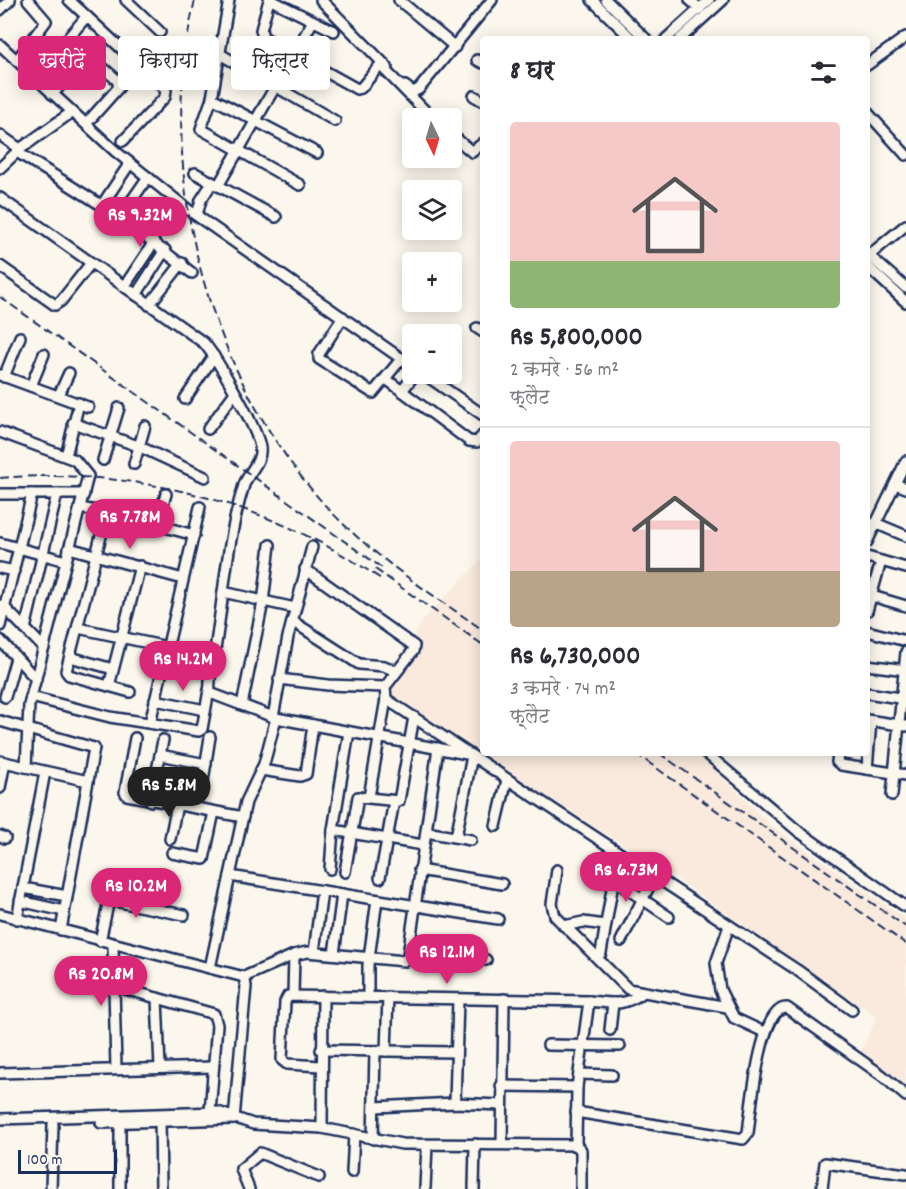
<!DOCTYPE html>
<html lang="hi">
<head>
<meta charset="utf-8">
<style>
  :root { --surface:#fff; --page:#f7f7f7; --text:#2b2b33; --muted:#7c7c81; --line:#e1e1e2; --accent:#db2777 }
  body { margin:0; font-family:Dekko,"Playpen Sans Deva",sans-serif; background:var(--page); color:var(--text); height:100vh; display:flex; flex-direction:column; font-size:22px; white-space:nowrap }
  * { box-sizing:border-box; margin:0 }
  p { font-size:20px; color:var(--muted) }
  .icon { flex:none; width:33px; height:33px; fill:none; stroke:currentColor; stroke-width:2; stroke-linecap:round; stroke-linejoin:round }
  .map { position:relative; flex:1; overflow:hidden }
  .details { position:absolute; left:480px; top:36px; width:390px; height:720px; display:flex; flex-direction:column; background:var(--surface); border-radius:6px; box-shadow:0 3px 15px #0003 }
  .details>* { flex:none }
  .guide { position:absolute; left:18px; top:36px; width:372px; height:54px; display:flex; gap:12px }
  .needle { width:39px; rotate:175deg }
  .fabs { position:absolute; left:402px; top:108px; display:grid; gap:12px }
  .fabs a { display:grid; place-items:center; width:60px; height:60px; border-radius:6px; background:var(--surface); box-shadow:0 3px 15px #0003; font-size:30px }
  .scale { position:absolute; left:18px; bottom:15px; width:99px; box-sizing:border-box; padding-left:6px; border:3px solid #1b2f5e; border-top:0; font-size:16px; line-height:21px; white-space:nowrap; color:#1b2f5e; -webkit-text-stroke:4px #fbf7ec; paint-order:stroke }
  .price { position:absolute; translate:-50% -51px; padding:0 14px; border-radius:21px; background:var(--accent); color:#fff; font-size:20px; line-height:39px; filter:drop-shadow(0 2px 3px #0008) }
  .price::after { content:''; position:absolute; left:50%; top:36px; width:18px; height:14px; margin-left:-9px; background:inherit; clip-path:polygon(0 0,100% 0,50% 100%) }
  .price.current { background:#222; color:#fff }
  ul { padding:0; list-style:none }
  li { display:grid; align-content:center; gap:12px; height:318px; padding:0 30px }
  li+li { border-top:2px solid var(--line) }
  li span { display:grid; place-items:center; height:186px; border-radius:6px; color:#555 }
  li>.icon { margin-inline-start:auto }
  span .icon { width:108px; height:108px; fill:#fffc; stroke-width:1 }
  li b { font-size:26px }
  h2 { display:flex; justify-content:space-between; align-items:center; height:72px; padding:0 30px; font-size:26px }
  .pill { padding:0 21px; border-radius:6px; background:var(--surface); box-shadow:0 3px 15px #0003; font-size:21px; line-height:54px }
  .pill.current { background:var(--accent); color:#fff }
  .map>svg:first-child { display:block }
</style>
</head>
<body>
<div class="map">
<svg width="906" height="1189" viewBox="0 0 906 1189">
  <rect width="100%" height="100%" fill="#fbf7ec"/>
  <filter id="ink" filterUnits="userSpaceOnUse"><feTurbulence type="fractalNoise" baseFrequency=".0167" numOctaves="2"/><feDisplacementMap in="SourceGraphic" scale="12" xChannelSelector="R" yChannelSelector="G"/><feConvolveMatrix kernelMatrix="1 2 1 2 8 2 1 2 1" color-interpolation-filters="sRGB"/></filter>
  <g filter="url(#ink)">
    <!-- built -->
    <path fill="#faeadd" d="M480,561l3,3v189h216l70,71 137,95v165l-46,-32 17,-35 -215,-148 -281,-177 42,-72z"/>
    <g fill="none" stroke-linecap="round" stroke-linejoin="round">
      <defs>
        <g id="minor">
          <path d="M69,0l97,90 -1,7 -42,44"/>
          <path d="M126,0l34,32"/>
          <path d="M229,0l-17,98 -11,31 99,56"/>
          <path d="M269,0l-8,30 2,7 94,52 4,-1 19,-23 52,53"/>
          <path d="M271,0l63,31"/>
          <path d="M321,0l66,67"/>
          <path d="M399,0l56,47"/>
          <path d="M592,0l40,39"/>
          <path d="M606,0l40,39"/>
          <path d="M690,0l10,9"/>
          <path d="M0,10l10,-10"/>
          <path d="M666,39l43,-39"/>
          <path d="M680,39l43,-39"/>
          <path d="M0,45l115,106 75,60 222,155"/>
          <path d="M220,54l115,67"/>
          <path d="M17,60l29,-39 -18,-21"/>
          <path d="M477,60l6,3"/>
          <path d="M867,65l39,-28"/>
          <path d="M35,77l51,-60"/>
          <path d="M405,86l8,6 6,-3 73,-89"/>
          <path d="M52,94l36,-36h4l25,22 2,7 -33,37"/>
          <path d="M474,96l9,5"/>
          <path d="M212,98l105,55"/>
          <path d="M867,112l39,43"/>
          <path d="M0,135l20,14"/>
          <path d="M452,135l20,17 11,-9"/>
          <path d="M17,152l103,65 72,56"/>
          <path d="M0,168l20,-19 52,-37"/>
          <path d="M195,173l81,44"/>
          <path d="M218,186l95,-165"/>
          <path d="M0,198l204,145c13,15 55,88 56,105 2,14 -12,24 -16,37 -16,50 -20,106 -28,158 -2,16 -8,34 -6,50l66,25 191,36"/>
          <path d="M102,205l28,-42"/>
          <path d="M125,210l23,-33"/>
          <path d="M197,215l4,-15 11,-17"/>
          <path d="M867,254l39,34"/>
          <path d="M867,257l39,-32"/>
          <path d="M0,266l55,39 6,-4 30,-38"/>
          <path d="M867,266l39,36"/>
          <path d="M124,287l30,-45"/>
          <path d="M136,295l29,-45"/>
          <path d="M149,305l33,-42"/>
          <path d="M343,317l-24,37v5l54,34 29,-35"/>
          <path d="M477,328l6,4"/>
          <path d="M424,374l59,41"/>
          <path d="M0,375l88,32"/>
          <path d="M4,377l16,-40"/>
          <path d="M386,379l83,62 8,1 6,-7"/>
          <path d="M31,386l13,-32"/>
          <path d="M402,391l13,-17"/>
          <path d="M59,395l10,-22"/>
          <path d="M185,399l29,-43"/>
          <path d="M73,423l65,23 67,31"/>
          <path d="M208,429l26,-35"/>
          <path d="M0,432l75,28 13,16 -59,229 -3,62 62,14"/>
          <path d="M66,456l13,-53"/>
          <path d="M103,460l16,-52"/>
          <path d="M134,464l11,-38"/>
          <path d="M895,484l11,4"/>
          <path d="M0,494h84"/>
          <path d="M80,508l48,9 66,18"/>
          <path d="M107,513l-41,158 3,4 61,17"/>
          <path d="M875,523l31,13"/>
          <path d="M157,525l9,-31"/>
          <path d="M867,542l39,-81"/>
          <path d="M0,543l66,18"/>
          <path d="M69,548l114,31"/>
          <path d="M867,557l39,11"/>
          <path d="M0,568l14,3"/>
          <path d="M305,569l109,77 -1,5 -28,36 1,12 411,271 55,40"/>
          <path d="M223,592l72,16"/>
          <path d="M872,596l34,10"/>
          <path d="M2,605l42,43"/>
          <path d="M867,611l14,-50"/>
          <path d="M292,621l67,43 25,2 12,5"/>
          <path d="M0,626l32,-132"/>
          <path d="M78,628l136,29"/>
          <path d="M25,629l32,-135"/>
          <path d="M867,631l39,10"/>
          <path d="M0,640l36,39"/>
          <path d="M70,657l43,12"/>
          <path d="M867,665l39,5"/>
          <path d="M279,679l49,6 57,2"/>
          <path d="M109,686l31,-120"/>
          <path d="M867,693l39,6"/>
          <path d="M5,697l11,-39"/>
          <path d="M31,697l79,20 89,14 3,-2 7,-39"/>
          <path d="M155,700l50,10"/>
          <path d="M242,705l21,-103 7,-57"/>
          <path d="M273,717l15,-80 24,-90"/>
          <path d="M867,720l39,6"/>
          <path d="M0,721l94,27 -33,182"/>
          <path d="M150,723l50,-216"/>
          <path d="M349,732l-16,98 90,15"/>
          <path d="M135,738l-10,54 2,3 116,22"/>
          <path d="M706,753l92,78 108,76"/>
          <path d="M838,753l-1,9 4,3 65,10"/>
          <path d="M160,755l46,9"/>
          <path d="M0,761l26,6"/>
          <path d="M867,769l4,-48"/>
          <path d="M261,770l39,6 6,-2 7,-49"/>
          <path d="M203,781l7,-44"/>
          <path d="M0,788l5,-26"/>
          <path d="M892,795l14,-143"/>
          <path d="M369,797l17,-98"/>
          <path d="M151,801l12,-61"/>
          <path d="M496,826l11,-46"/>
          <path d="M426,832l45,8"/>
          <path d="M0,836l5,2"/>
          <path d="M456,837l16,-81"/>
          <path d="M170,839l7,-34"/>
          <path d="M172,853l32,6 10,-47"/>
          <path d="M330,869l3,-39"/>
          <path d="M419,870l83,14"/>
          <path d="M557,870l-5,34 3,12 73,73 99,18"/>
          <path d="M345,872l13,-75 41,4 15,-84"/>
          <path d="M230,876l268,43"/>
          <path d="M380,878l14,-77"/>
          <path d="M23,888l44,8"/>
          <path d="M20,901l44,10"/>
          <path d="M0,914l244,63 50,-22 13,-3 98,9 3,-5 30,-208"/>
          <path d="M17,919l28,-147"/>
          <path d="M564,926l19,-4 22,3"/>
          <path d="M729,926l-13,37 4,27 14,28 30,14"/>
          <path d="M100,941l9,-41 75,15"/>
          <path d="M621,941l33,-64"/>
          <path d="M113,944l3,125"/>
          <path d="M410,946l76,14"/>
          <path d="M314,952l8,-61"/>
          <path d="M601,953l12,-70 7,1 49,33"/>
          <path d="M334,954l8,-60"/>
          <path d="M210,968l36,-166 18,-38 12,-46"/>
          <path d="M114,986l100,28 3,11 -7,87"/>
          <path d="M293,995l1,-40"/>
          <path d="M368,997v-32l9,-65"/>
          <path d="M157,998l3,70"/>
          <path d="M610,1030l3,-27"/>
          <path d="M548,1045l72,1"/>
          <path d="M321,1050l133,2"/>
          <path d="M386,1051l2,-54"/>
          <path d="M321,1066l-34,-2 -5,-4 3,-58 3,-6 301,5c23,2 32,6 52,-7"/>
          <path d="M0,1073l213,-6"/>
          <path d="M579,1074l33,1"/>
          <path d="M501,1086l76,1"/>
          <path d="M455,1103l3,-104"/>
          <path d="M375,1107l80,-4 46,2"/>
          <path d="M576,1112l167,27 5,-6c3,-23 12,-128 39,-125l96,68 23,20"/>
          <path d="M160,1116l1,73"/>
          <path d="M0,1119l218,-7 35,12 69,4 80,16 174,1 5,5v39"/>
          <path d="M234,1119l12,-133 -2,-9"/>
          <path d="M101,1123l133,-4"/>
          <path d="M322,1128l1,-132"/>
          <path d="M373,1139l2,-88"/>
          <path d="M502,1144l2,-145"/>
          <path d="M576,1145l1,-58 12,-86"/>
          <path d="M352,1172l2,-38"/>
          <path d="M425,1188l2,-43"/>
          <path d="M51,1189l2,-65"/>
          <path d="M120,1189v-67"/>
          <path d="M249,1189l-8,-20 19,-16 59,24"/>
          <path d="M474,1189l1,-45"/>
          <path d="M822,1189l3,-26 81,11"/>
        </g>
      </defs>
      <!-- minor casing -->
      <use href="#minor" stroke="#1b2f5e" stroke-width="14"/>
      <!-- minor -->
      <use href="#minor" stroke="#fbf7ec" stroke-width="9"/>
      <!-- rail -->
      <g stroke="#1b2f5e" stroke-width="2" stroke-dasharray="9 4.5" stroke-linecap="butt">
        <path d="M195,0c-41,172 11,371 128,503 46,51 104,88 160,127"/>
        <path d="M0,297l385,273"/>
        <path d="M0,478c136,-11 268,24 381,101"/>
        <path d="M375,569l108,76"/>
        <path d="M635,753l271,191"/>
        <path d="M659,753l247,174"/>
      </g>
    </g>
  </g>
</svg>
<div class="fabs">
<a><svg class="needle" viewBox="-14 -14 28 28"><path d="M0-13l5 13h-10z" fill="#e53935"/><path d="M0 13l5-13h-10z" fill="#7c7c81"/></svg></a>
<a><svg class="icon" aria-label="layers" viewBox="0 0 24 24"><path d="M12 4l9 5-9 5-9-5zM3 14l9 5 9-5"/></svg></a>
<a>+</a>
<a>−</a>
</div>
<div class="scale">100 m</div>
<b class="price" style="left:140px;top:248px">Rs 9.32M</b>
<b class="price" style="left:130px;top:550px">Rs 7.78M</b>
<b class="price" style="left:183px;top:692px">Rs 14.2M</b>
<b class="price current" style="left:169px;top:818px">Rs 5.8M</b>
<b class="price" style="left:626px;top:903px">Rs 6.73M</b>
<b class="price" style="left:136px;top:919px">Rs 10.2M</b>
<b class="price" style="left:447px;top:985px">Rs 12.1M</b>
<b class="price" style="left:101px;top:1007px">Rs 20.8M</b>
<div class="guide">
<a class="pill current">खरीदें</a>
<a class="pill">किराया</a>
<a class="pill">फ़िल्टर</a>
</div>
<section class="details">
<h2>8 घर<svg class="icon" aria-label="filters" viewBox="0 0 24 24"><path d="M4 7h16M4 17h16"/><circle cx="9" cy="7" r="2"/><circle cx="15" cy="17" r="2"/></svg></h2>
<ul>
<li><span style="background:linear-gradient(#f6c9c9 75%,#8fb573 0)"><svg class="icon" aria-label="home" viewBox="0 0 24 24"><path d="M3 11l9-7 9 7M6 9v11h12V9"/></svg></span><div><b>Rs 5,800,000</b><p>2 कमरे · 56 m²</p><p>फ़्लैट</p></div></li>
<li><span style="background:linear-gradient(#f6c9c9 70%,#b9a48a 0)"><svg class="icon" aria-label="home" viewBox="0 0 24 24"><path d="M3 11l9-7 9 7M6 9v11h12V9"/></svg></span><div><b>Rs 6,730,000</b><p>3 कमरे · 74 m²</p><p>फ़्लैट</p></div></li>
</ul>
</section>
</div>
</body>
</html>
